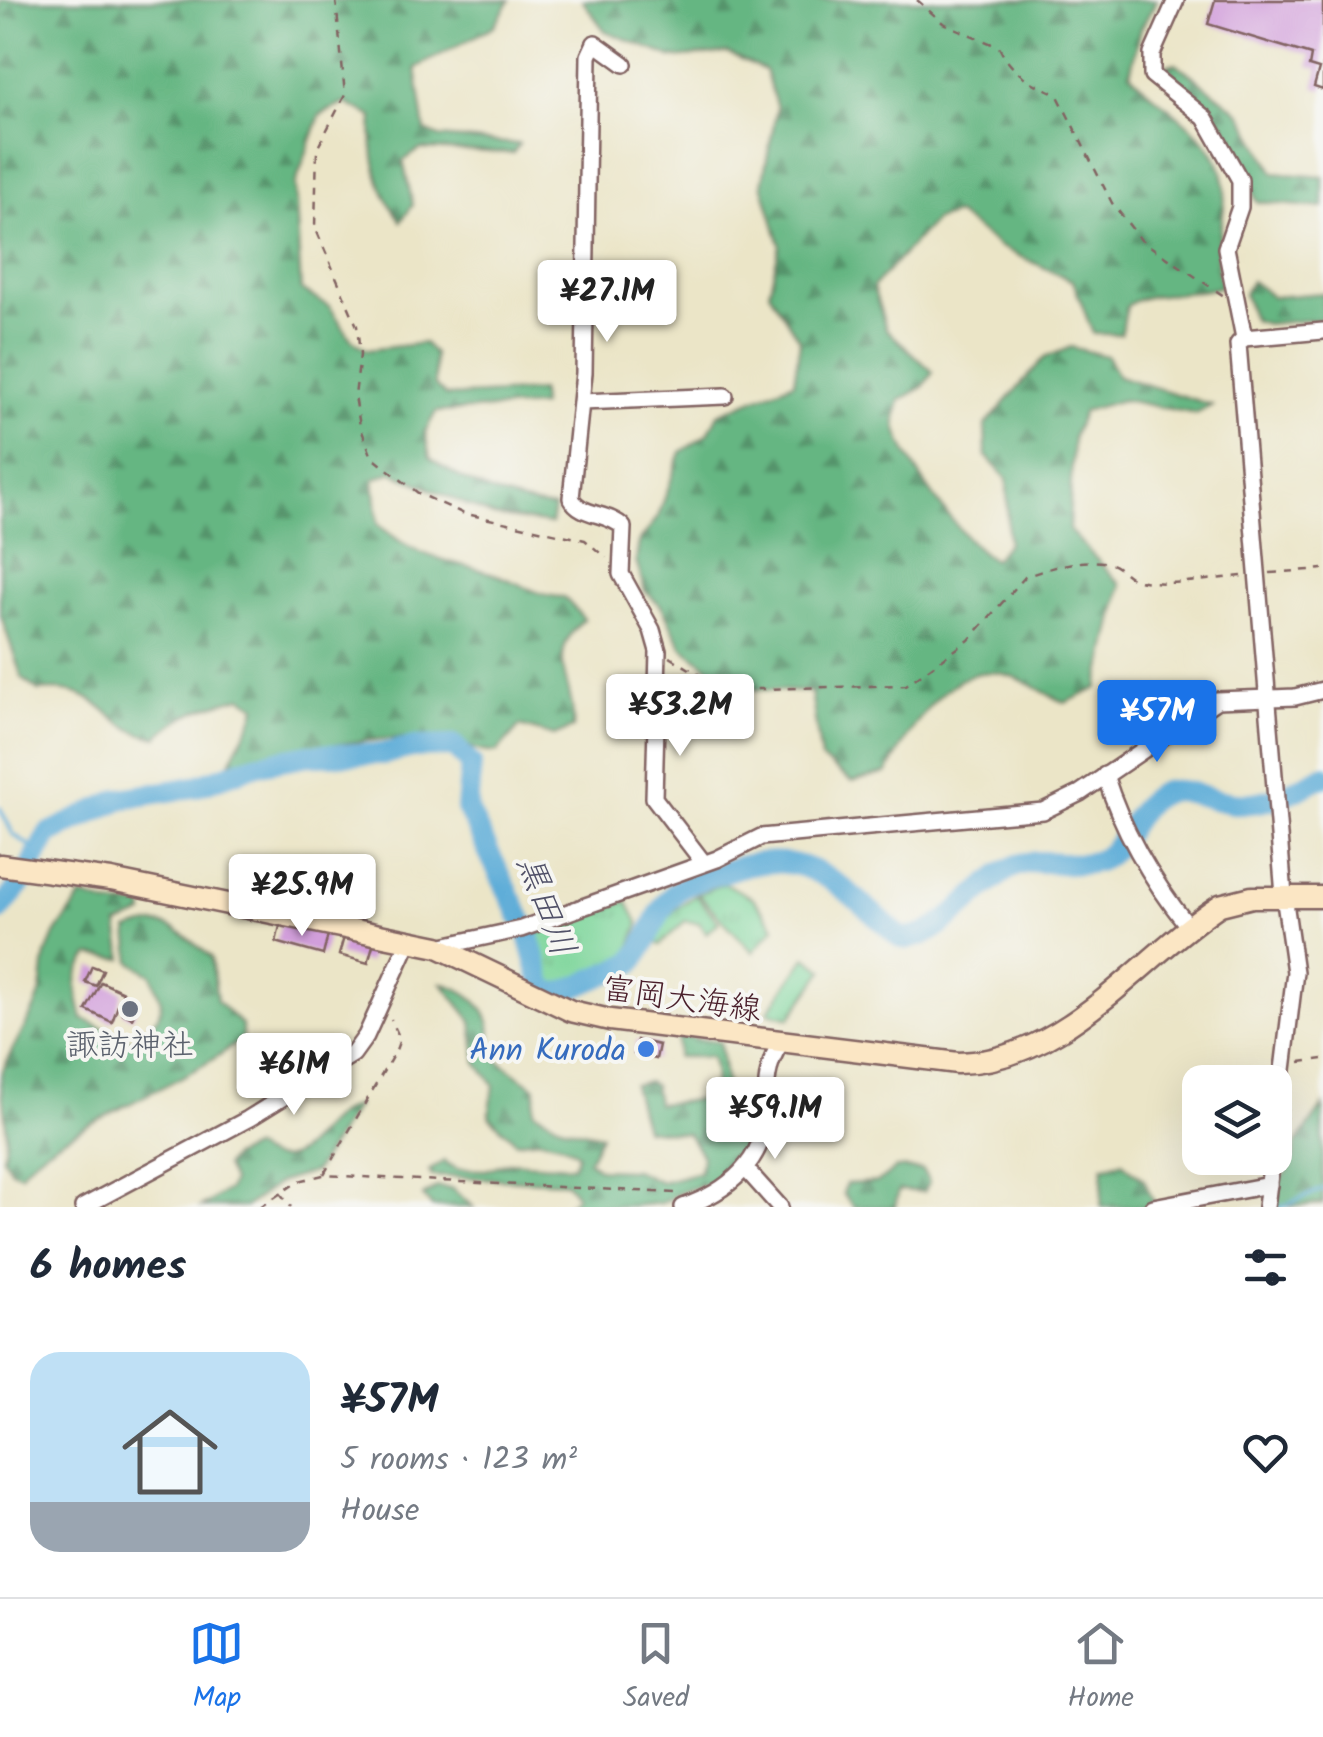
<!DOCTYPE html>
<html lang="en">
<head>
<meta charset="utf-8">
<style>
  :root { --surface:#fff; --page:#f2f2f3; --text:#1f2937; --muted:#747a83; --line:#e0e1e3; --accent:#1a73e8 }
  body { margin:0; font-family:Kalam,"Klee One",sans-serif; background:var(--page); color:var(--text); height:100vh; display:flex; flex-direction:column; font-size:38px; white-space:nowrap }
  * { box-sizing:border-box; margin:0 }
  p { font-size:32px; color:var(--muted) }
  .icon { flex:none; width:55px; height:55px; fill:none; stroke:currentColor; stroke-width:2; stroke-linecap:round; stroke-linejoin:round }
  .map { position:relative; height:1207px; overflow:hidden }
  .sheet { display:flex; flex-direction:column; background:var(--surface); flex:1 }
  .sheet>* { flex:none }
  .controls { position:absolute; left:1182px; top:1065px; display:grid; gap:20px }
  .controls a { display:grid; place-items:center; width:110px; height:110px; border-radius:20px; background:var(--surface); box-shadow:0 10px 40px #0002; font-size:50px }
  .price { position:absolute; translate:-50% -85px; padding:0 22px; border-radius:10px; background:#fff; color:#222; font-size:32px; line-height:65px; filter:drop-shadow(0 2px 5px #0008) }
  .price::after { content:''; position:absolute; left:50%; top:60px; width:30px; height:22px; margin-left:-15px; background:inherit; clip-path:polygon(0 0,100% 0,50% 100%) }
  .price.on { background:var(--accent); color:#fff }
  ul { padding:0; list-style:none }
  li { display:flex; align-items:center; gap:30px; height:250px; padding:0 30px }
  li span { display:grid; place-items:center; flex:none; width:280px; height:200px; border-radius:30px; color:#555 }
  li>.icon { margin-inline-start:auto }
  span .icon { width:120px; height:120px; fill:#fffc; stroke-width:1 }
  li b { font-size:42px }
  h2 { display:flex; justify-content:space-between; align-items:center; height:120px; padding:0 30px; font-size:42px }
  .tabs { display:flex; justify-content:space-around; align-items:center; height:140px; border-top:2px solid var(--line); background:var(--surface); font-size:28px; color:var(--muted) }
  .tabs a { display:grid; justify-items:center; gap:5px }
  .tabs .on { color:var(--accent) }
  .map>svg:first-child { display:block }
</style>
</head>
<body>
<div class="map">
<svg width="1323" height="1207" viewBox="0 0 1323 1207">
  <defs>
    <pattern id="forest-firs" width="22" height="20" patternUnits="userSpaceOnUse" patternTransform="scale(2.5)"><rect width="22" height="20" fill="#65b682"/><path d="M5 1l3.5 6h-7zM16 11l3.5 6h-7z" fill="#55936b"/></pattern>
    <pattern id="park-tufts" width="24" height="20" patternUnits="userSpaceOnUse" patternTransform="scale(2.5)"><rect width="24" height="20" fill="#7cd59a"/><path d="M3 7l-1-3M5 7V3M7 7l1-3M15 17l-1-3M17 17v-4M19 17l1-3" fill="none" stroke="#6db685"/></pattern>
  </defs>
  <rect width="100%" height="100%" fill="#f6f6f2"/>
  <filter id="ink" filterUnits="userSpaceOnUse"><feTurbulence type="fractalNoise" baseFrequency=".01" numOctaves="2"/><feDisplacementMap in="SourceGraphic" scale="20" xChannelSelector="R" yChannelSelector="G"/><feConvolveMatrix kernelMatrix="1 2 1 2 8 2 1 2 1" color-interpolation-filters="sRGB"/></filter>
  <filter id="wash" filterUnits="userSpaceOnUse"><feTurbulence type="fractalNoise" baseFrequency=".0048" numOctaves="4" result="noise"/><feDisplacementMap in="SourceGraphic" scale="40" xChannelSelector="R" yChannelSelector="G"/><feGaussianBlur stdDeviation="2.25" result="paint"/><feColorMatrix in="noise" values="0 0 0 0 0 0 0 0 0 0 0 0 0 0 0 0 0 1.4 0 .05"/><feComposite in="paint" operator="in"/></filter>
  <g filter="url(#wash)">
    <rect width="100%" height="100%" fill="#ebe5c7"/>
    <!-- forest -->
    <g fill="url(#forest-firs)" stroke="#586a56" stroke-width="2.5">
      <path d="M0,0h510l-16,26 -78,42 9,63 14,6 80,7 -6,9 -92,-4 -18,12 10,44 -12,16c-24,-30 -31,-66 -28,-104l-28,-14 -25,12 -25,70 6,105 29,17 21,32 16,11 57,-7 10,11 1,32 11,10 94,-5 1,15 -105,6 -11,20 5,26c37,27 78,44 124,50l-3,16 -58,-8 -101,-44 -18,7 4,45c39,35 66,35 113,49 27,8 45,24 73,24l20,22c-42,39 -8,62 -11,109l-19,8 -34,-10 -23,26c-24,2 -36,-13 -59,-14 -68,-2 -145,11 -210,31 6,-25 25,-40 28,-63l-14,-9c-32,8 -60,15 -84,40 -54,-5 -51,-54 -120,-46l-16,-13 -22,-65z"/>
      <path d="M582,0h575l-16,28 -11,45c31,36 96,64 95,120 -1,36 -14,58 -4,93 -29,11 -73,3 -94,20l-6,28h-28l-20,-53 -73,-34 -44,-33 -21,6 -62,67 13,42 47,43 -10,15 -23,13c-1,6 -5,16 -4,23 2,31 70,124 98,137l14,-18 -1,-63 -21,-23 -1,-30 59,-68 27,-11 36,9 11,20 94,29 -16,9 -73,-14 -40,11 -10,25 -4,94 52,55 -23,103 -33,15c-20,-9 -45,-27 -66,-30 -54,-9 -92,62 -112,100l-35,9 -31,-23 -10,-67 -70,-3 -17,-10 -42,-32 -20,-40 -17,-16 -9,-30 3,-19 19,-25 23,-65 27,-18 10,-20 76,-32 6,-41 -31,-49 11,-47 -18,-61 15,-76 -12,-38 -37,-17 -55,5 -68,-27z"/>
      <path d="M1176,63l66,51 32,59 49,4v31l-66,-6 -35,-80 -57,-56z"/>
      <path d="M1251,281l22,16 50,-4v26l-57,5 -13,-4 -9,-26z"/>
      <path d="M82,896l28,9 33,1 1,8 -26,11 5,34 -33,-4c-20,23 -13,38 -7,64l50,22 9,-3 17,-24 2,-12 -9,-27 -21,-13 -3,-32c40,-16 52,2 83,27l6,44 25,24v13c-47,44 -200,96 -221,136l-10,-4 -8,-13c9,-29 -3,-52 -2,-82 9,-26 27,-49 37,-75 6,-14 4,-30 8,-45 6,-22 24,-40 36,-59z"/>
      <path d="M442,983c34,10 58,35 46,70l48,35 -2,23 30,16 37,8 -13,26 12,8 34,1 27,12 39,-10 2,-16 -14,-22 -43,-5 -12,-44 15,-3 6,4 3,18c36,-4 69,2 54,-47h-34l1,-21 42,6 8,57 27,10c4,14 -1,25 -7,37 -23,44 -27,32 -67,46 -8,3 -12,9 -20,11 -29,4 -65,4 -95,4l11,-11 -12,-14 -133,-6 -3,-5 15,-10 13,8 29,1 22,-8 65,4 5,-12c-18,-15 -41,-17 -62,-12l-27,-26 5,-31 -17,-22 -5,-42z"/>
      <path d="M356,1106l-42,66 -34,10 -35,25h-44l27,-17 4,-9 -7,-15 7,-9 20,-9c52,37 63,-33 104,-42z"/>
      <path d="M1323,1106v98l-51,3 2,-20 18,-21 4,-22z"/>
      <path d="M1122,1162l22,18 12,27h-55l2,-41z"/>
      <path d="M896,1168l26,2 7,12 -5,10 -25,-2 -4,17h-41l-11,-13 3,-10 32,-2z"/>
      <path d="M437,1187l15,2 21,18h-41l-9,-11z"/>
    </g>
    <!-- park -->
    <g fill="url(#park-tufts)" stroke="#637a62" stroke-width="2.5">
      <path d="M724,883l29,15 22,29 -22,25 -55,-58z"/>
      <path d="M696,895l23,27 -13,11 -7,-10 -14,-2 -25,24 -6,-3c6,-23 23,-35 42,-47z"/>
      <path d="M627,901l12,23 -11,31 -63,31 -14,-3 -16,-50z"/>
      <path d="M806,957l18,13 -34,48 -22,-6z"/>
    </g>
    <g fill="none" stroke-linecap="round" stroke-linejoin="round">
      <!-- stream -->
      <g stroke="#5eadd8" stroke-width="4">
        <path d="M0,808l13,26 24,17"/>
        <path d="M1281,1207l42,-18"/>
      </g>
      <!-- river -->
      <path stroke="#5eadd8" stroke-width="22" d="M0,910l25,-32 23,-44 72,-35 74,-12 61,-22 54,-10 74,-1 29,-7 42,-1 17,18 -4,44 61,124 15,56 16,6 73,-31c18,-21 22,-51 44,-71 13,-11 35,-15 50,-21 83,-29 117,18 175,67 38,6 76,-53 112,-71 30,-14 71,8 95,-12 22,-18 31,-60 62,-64 17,-2 36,7 52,10 37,9 69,-8 101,-25"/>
    </g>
    <g id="blocks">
      <!-- building -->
      <g fill="#d29fdb">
        <path d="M1215,0h108v90l-9,-3 5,-18 -10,-3 2,-11 -103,-31z"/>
        <path d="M281,922l47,13 -5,20 -47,-13z"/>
        <path d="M344,937l29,8 -5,18 -29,-8z"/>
        <path d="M92,966l11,4 -7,16 -11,-4z"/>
        <path d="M101,982l22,10 -11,30 -26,-12z"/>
        <path d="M127,1001l11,4 -6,13 -10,-5z"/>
        <path d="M637,1040l22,5 -3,14 -22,-5z"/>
      </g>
    </g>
  </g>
  <g filter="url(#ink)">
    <use href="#blocks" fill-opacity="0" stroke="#826462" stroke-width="2.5"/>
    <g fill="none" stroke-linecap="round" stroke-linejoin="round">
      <defs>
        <g id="minor">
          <path d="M1176,0l-24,54v21l53,43 35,62v27l-14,41 18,90 -6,6 46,551 11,77 -20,163"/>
          <path d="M624,64l-29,-21 -6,13 -5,317 -13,125c10,19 37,14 52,29l-2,47 31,56 6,21 -4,147 49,64"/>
          <path d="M1244,338l79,-7"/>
          <path d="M582,402l143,-6"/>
          <path d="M1105,775c17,54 48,107 83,151"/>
          <path d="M438,947l83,-18 196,-70 44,-22 282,-26 37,-18 137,-93 78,-3 28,-7"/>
          <path d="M745,1168l35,39"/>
          <path d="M83,1207l165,-88 105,-65 13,-18 43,-95"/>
          <path d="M683,1207c44,-15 82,-45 83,-96 0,-24 0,-48 15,-68"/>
          <path d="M1153,1207l116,-22"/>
          <path d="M1266,1207l6,-49"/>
        </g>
        <path id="secondary" d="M0,865l111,15 327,67 133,64 39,9 348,43c107,-1 178,-103 262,-158l32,-8h71"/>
      </defs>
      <!-- minor casing -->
      <use href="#minor" stroke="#826462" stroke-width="20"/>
      <!-- secondary casing -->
      <use href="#secondary" stroke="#826462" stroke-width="25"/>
      <!-- path -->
      <g stroke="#826462" stroke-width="2.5" stroke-dasharray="8 8" stroke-linecap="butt">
        <path d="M336,0l9,95 -28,54 -2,78 42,99 3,29 -5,41 5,30 12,31 46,36 44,20 123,27 21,18"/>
        <path d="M917,0l26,23 56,24c12,26 32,36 58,47l55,109 29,37 83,56"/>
        <path d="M1270,573l53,-4"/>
        <path d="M670,657l54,33 182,-5 63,-45 56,-63c24,-9 59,-21 86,-13 10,3 16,14 27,16 33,7 71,-1 104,-4"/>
        <path d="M1300,1062l23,-3"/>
        <path d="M324,1174l72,-124 4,-11 -9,-20"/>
        <path d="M280,1193l11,14"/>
        <path d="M260,1207l39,-26 24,-6 353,18"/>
      </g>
      <!-- minor -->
      <use href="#minor" stroke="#fff" stroke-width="15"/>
      <!-- secondary -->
      <use href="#secondary" stroke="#fbe6c4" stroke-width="20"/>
    </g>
  </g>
  <!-- markers -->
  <circle fill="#6b7280" stroke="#f6f6f2" stroke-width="4" cx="130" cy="1009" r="10"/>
  <circle fill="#3f7fe0" stroke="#f6f6f2" stroke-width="4" cx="646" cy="1049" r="10"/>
  <g text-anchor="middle" stroke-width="8" stroke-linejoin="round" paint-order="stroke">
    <!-- street labels -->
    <g font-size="32" fill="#4a1f2b" stroke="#f6f6f2">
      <text transform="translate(682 998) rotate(8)" y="11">富岡大海線</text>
    </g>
    <!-- worship labels -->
    <g font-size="32" fill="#5b616d" stroke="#f6f6f2">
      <text x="130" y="1055">諏訪神社</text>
    </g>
    <!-- shop labels -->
    <g font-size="32" fill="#366cbe" stroke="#f6f6f2" text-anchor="end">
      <text x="626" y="1060">Ann Kuroda</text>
    </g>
    <!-- water labels -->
    <g font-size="35" font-style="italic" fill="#515168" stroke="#f6f6f2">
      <text transform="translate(547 905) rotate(69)" y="12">黒田川</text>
    </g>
  </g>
</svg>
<div class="controls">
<a><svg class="icon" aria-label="layers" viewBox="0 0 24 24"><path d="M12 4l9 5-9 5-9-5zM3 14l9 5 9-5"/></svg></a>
</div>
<b class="price" style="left:607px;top:345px">¥27.1M</b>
<b class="price" style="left:680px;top:759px">¥53.2M</b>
<b class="price on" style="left:1157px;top:765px">¥57M</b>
<b class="price" style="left:302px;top:939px">¥25.9M</b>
<b class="price" style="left:294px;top:1118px">¥61M</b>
<b class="price" style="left:775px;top:1162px">¥59.1M</b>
</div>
<section class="sheet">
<h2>6 homes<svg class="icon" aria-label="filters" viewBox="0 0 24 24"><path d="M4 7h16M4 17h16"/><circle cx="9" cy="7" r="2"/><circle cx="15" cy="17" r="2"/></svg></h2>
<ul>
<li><span style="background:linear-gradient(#bfe0f5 75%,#9aa5b1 0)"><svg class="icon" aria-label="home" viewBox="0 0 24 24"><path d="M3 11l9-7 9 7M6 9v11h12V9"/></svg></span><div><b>¥57M</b><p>5 rooms · 123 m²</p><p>House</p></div><svg class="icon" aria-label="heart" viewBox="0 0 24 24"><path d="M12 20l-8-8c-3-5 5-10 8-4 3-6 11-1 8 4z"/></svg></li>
</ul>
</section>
<nav class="tabs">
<a class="on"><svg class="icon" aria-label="map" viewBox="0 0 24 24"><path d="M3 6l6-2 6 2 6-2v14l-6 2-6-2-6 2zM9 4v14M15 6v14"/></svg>Map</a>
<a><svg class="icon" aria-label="saved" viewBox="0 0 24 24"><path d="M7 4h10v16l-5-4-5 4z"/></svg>Saved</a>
<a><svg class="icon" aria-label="home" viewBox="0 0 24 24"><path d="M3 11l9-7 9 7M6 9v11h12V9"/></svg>Home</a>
</nav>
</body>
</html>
